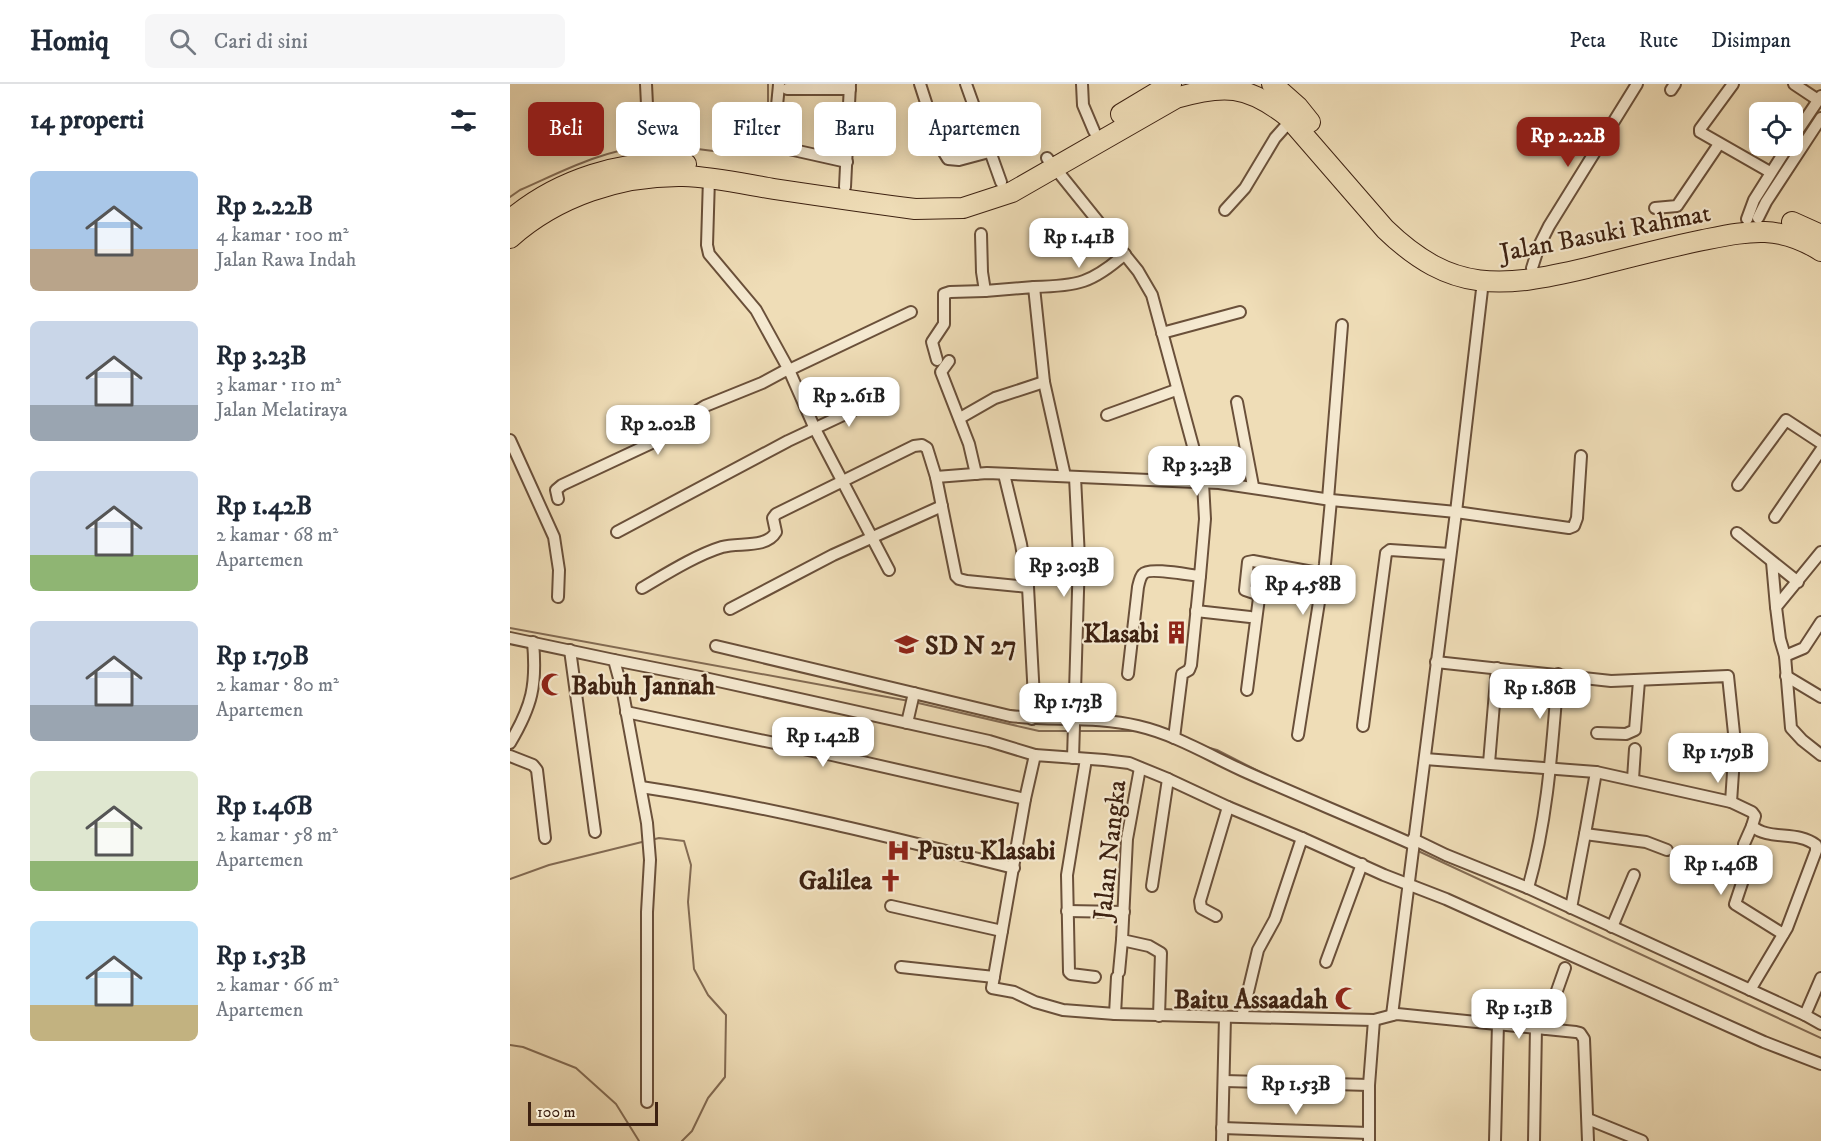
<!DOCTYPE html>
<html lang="id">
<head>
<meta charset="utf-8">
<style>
  :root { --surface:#fff; --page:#f6f6f7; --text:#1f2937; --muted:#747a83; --line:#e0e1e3; --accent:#8f2418 }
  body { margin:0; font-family:"IM FELL DW Pica",serif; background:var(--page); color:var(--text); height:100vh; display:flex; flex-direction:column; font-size:22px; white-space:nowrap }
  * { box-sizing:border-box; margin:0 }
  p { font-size:20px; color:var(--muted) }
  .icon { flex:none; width:33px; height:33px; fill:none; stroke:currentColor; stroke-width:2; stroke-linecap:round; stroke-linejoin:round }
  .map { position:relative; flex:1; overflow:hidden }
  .drawer { display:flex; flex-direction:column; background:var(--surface); width:510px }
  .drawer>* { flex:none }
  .hud { position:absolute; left:18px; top:18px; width:570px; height:54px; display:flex; gap:12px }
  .buttons { position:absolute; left:1239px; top:18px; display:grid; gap:12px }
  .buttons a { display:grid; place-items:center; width:54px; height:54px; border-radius:9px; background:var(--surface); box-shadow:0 3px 15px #0003; font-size:30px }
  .scale { position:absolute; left:18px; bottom:15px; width:130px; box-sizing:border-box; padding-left:6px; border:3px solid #3d2111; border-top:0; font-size:16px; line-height:21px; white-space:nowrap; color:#3d2111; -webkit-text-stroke:4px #f5e9d0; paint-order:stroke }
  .price { position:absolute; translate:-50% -51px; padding:0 14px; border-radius:12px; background:#fff; color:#222; font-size:20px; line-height:39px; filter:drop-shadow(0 2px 3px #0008) }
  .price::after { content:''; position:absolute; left:50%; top:36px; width:18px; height:14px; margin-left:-9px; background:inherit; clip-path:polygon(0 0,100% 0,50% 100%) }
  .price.active { background:var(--accent); color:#fff }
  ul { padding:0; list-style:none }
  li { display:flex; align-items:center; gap:18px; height:150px; padding:0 30px }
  li span { display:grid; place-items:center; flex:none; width:168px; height:120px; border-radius:9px; color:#555 }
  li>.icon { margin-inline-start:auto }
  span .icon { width:72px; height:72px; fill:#fffc; stroke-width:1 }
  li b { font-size:26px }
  h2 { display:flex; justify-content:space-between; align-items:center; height:72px; padding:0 30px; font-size:26px }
  .tag { padding:0 21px; border-radius:9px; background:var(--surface); box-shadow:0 3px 15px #0003; font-size:21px; line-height:54px }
  .tag.active { background:var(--accent); color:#fff }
  header { display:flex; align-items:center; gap:36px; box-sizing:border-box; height:84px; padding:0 30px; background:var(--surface); border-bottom:2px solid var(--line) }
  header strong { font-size:28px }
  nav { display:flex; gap:33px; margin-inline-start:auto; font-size:21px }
  .search { width:420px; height:54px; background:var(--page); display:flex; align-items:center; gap:15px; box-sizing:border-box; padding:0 21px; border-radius:9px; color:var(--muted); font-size:22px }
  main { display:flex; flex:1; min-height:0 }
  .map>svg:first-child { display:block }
</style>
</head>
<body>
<header>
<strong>Homiq</strong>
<div class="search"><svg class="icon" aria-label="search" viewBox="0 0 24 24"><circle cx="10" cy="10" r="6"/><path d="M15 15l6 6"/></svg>Cari di sini</div>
<nav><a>Peta</a><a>Rute</a><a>Disimpan</a></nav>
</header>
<main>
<section class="drawer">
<h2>14 properti<svg class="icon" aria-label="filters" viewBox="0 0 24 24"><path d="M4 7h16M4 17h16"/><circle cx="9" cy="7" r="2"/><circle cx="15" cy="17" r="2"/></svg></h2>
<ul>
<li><span style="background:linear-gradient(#a9c7e8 65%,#b9a48a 0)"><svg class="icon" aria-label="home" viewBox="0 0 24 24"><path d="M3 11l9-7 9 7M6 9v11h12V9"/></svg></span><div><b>Rp 2.22B</b><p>4 kamar · 100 m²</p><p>Jalan Rawa Indah</p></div></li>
<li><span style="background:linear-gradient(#c9d6e8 70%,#9aa5b1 0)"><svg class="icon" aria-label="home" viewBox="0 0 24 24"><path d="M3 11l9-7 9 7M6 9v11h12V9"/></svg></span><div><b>Rp 3.23B</b><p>3 kamar · 110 m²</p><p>Jalan Melatiraya</p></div></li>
<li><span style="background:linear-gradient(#c9d6e8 70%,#8fb573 0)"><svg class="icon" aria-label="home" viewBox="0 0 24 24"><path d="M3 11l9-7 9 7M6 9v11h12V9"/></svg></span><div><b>Rp 1.42B</b><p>2 kamar · 68 m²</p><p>Apartemen</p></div></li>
<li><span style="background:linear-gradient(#c9d6e8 70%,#9aa5b1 0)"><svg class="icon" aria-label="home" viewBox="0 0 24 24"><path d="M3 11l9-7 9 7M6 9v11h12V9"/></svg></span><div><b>Rp 1.79B</b><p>2 kamar · 80 m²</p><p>Apartemen</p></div></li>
<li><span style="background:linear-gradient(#dfe7d0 75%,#8fb573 0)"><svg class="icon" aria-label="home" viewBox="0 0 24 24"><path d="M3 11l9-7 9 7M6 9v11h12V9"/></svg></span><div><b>Rp 1.46B</b><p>2 kamar · 58 m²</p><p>Apartemen</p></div></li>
<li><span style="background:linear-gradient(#bfe0f5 70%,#c2b280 0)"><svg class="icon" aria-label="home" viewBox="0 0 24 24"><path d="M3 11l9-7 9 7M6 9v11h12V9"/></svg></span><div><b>Rp 1.53B</b><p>2 kamar · 66 m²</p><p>Apartemen</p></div></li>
</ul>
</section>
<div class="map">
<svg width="1311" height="1057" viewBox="0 0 1311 1057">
  <rect width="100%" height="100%" fill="#efddb7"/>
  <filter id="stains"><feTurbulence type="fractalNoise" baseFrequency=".00333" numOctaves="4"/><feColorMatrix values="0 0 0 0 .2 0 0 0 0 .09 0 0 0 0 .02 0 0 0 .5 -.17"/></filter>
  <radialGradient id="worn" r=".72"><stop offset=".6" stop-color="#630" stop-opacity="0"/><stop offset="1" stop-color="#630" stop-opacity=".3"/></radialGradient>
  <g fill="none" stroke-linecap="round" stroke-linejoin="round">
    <!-- stream -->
    <g stroke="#836b53" stroke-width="2">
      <path d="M143,62c37,-2 73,12 108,4l7,-12v-54"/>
      <path d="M0,113l10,-7c39,-17 81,-40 125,-43"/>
      <path d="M0,544l399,73"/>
      <path d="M404,618l125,29h31"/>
      <path d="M569,647h57"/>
      <path d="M696,663l11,3 57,29"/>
      <path d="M141,756l8,-2 25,3 7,24 -3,37 6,67 14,26 18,20 -1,62 -17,21 -16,33 -10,10"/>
      <path d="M906,766l405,188"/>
      <path d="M0,795l39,-14 97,-24"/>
      <path d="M0,961l13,2 53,21 40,36 23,37"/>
    </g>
    <defs>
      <g id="street">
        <path d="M136,0l4,84"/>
        <path d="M269,0c-1,19 -9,53 10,65l58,13"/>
        <path d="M410,0l20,62 8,13 11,1 30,-8"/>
        <path d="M456,0l35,98"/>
        <path d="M572,0l1,21 11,26"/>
        <path d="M1223,0l-33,45v3l70,40"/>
        <path d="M1284,0l24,16"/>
        <path d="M277,5h63"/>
        <path d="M1161,6l4,-6"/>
        <path d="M1282,55l29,-43"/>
        <path d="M537,74l91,113 14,24 51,188 2,36 -5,57c-11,-1 -51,-9 -57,-2 -3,3 -4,9 -5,13l-10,87"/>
        <path d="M199,94l-2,67 2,9 47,56 33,60 26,59 74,141"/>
        <path d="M335,103l5,-103"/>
        <path d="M1145,124l22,-2 42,-62"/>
        <path d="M715,126l20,-22 30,-50 16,-18"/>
        <path d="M1248,134l8,-16 55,-84"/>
        <path d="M1237,135l7,-19 34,-54"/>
        <path d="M471,150l1,38 3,19 49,-4 10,95 21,94"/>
        <path d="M1022,184l7,-22 10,-20 88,-142"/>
        <path d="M524,203c44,-1 58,-4 91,-33"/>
        <path d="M652,249l78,-21"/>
        <path d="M427,276l-5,-18 12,-18v-30l6,-2 35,-1"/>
        <path d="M439,277l-8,11 28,72 7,30"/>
        <path d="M279,286l122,-58"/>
        <path d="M727,318l16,84"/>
        <path d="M597,331l69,-25"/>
        <path d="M450,334l35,-20 49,-16"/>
        <path d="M0,356l44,97 5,33 -1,27"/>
        <path d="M494,390l17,70 7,43 6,111 -2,21"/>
        <path d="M426,393l51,-4 232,10 112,17 125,12 113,16 5,-2 3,-8 4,-62"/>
        <path d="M1228,401l48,-65 35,23"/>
        <path d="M48,415l-2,-9 6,-5 92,-43 20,-17 31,-19 57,-23 26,-14"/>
        <path d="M818,415l14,-174"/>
        <path d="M1265,433l46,-67"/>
        <path d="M107,448l171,-91 83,-39"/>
        <path d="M1227,449l61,49"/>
        <path d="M1311,468l-45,55 4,32 5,17 6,72 11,12 19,15"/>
        <path d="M1262,478l4,45"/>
        <path d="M132,504c24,-14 54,-33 80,-41 17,-5 44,2 54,-15l-3,-14 3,-4 138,-68 8,-1 5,3 9,29 20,99 3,3 8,2 61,6"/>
        <path d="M220,525l103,-54 109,-49"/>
        <path d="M686,527l54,6"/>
        <path d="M0,554l104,22 9,33 24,130 3,37 -3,52v190"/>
        <path d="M206,562l294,70c43,5 86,0 128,10 39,9 74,31 110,47 54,24 110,47 164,71"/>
        <path d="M60,566l25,182"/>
        <path d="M1275,572l19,-8 17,-26"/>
        <path d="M104,576l86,17 289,64 46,14"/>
        <path d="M926,578l175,19 117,-5 7,67 -4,59"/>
        <path d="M1276,592l35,21"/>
        <path d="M737,606l12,-92 -2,-4 -12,-4 3,-28 5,-1 71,13"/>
        <path d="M116,628l206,43 193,44"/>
        <path d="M397,639l7,-30"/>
        <path d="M853,642l23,-173 4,-3 60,4"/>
        <path d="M1087,649l29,1 9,-4 4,-49"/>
        <path d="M788,651l27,-171 6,-64"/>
        <path d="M664,654l8,-64 7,-4 2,-5 9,-89"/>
        <path d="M0,659c22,-37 27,-58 23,-101"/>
        <path d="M0,672l23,9 4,5 8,68"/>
        <path d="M563,674l6,-200 -4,-81"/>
        <path d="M576,675l-19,116 2,97 2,2 24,3"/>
        <path d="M915,675l171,13 135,30 21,10 3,4 -3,10c17,15 45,4 64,19v6l-29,77 -37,62"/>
        <path d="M979,679l8,-95"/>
        <path d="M630,684l-13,71 -5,101 27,6 12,7 -2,63"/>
        <path d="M1086,688l-11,62 61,8 21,8"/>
        <path d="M1123,695l2,-30"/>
        <path d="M131,703c126,19 249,50 373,81"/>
        <path d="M1242,742l-8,18 -1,36 -8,24 48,30"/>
        <path d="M903,755l33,16 82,33 277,127"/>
        <path d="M642,802l16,-107"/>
        <path d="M1018,804c20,-70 24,-141 30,-214"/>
        <path d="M381,822l111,25"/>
        <path d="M1061,824l14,-74"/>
        <path d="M557,827l57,1"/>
        <path d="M706,832l-15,-8 -1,-7 28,-94"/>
        <path d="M1102,843l22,-52"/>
        <path d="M816,878l36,-98"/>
        <path d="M391,883l93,10"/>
        <path d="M609,888l3,-32"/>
        <path d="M1311,894l-16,37 16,9"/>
        <path d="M605,930l2,-37"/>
        <path d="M882,931l64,-503 27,-231"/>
        <path d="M732,933l16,-67 17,-31 27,-81"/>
        <path d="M1036,945l7,-27 12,-34"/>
        <path d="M714,997l145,4"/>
        <path d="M1078,1035l54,22"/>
        <path d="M712,1044l147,5"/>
        <path d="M712,1057l3,-124"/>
        <path d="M859,1057v-56l5,-65"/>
        <path d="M985,1057l3,-118"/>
        <path d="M1024,1057l2,-114"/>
        <path d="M1078,1057l-4,-102 -4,-6 -4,-1 -179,-18 -23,6 -259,-6 -52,-4 -28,-8 -21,-10 -22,-4 33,-189 10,-44 69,5 25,3 39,16 60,28 74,31 82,37 62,24 318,143 57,22"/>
      </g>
      <g id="highway">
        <path d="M762,0l26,23 12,15"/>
        <path d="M611,30l50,-30"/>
        <path d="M0,136c47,-40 114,-62 176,-56"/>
        <path d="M1282,138l29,13"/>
        <path d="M0,154c47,-42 111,-63 173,-62 31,1 61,8 91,13 47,7 94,14 141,20l48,-1 49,-16 164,-94c48,-14 71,-13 111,18l98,113c67,65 117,59 202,39 39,-10 77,-20 116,-28 46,-9 76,-16 118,11"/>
      </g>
    </defs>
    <!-- street casing -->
    <use href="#street" stroke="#6a503a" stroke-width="14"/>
    <!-- highway casing -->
    <use href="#highway" stroke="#3d2111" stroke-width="22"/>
    <!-- street -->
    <use href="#street" stroke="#f5e9d0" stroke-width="10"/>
    <!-- highway -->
    <use href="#highway" stroke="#efddb7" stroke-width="20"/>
  </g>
  <!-- icons -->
  <defs>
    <symbol id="building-bare" viewBox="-9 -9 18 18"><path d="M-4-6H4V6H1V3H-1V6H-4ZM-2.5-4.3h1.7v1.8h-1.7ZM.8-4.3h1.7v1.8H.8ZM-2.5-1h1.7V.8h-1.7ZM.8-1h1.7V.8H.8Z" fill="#8f2418" stroke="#f5e9d0" stroke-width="2.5" paint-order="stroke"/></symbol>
    <symbol id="school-bare" viewBox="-9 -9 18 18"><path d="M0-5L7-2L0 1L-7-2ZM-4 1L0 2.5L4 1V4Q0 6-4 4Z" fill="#8f2418" stroke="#f5e9d0" stroke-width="2.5" paint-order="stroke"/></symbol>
    <symbol id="mosque-bare" viewBox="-9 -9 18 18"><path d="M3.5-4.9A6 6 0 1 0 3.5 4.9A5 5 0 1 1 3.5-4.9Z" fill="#8f2418" stroke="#f5e9d0" stroke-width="2.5" paint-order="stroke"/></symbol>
    <symbol id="hospital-bare" viewBox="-9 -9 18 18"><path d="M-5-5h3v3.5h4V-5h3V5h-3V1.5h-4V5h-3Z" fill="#8f2418" stroke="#f5e9d0" stroke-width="2.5" paint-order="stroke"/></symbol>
    <symbol id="church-bare" viewBox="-9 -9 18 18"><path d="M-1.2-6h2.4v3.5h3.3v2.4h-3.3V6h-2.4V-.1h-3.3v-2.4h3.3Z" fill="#8f2418" stroke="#f5e9d0" stroke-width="2.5" paint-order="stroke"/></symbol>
  </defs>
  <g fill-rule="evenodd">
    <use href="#building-bare" x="650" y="532" width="33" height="33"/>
    <use href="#school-bare" x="380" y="544" width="33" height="33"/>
    <use href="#mosque-bare" x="26" y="584" width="33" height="33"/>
    <use href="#hospital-bare" x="372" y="750" width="33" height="33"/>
    <use href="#church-bare" x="364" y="780" width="33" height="33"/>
    <use href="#mosque-bare" x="820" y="898" width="33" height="33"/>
  </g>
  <g text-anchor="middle" stroke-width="4.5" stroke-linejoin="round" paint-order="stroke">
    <!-- street labels -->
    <g font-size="26" fill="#3d2111" stroke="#f5e9d0">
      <text transform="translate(1095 148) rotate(-11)" y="9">Jalan Basuki Rahmat</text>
      <text transform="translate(599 766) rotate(-84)" y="9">Jalan Nangka</text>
    </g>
    <!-- poi labels -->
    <g font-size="26" font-weight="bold" fill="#3d2111" stroke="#f5e9d0" text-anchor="end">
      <text x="649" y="558">Klasabi</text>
      <text x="415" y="570" text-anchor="start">SD N 27</text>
      <text x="61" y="610" text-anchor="start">Babuh Jannah</text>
      <text x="407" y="775" text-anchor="start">Pustu Klasabi</text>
      <text x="362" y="805">Galilea</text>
      <text x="818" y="924">Baitu Assaadah</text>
    </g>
  </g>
  <rect width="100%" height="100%" filter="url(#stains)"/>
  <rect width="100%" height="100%" fill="url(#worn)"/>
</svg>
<div class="buttons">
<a><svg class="icon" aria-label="locate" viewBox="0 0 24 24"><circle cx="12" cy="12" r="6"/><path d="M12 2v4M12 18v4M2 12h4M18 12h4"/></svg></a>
</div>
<div class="scale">100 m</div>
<b class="price active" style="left:1058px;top:84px">Rp 2.22B</b>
<b class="price" style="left:569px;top:185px">Rp 1.41B</b>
<b class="price" style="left:339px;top:344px">Rp 2.61B</b>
<b class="price" style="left:148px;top:372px">Rp 2.02B</b>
<b class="price" style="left:687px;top:413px">Rp 3.23B</b>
<b class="price" style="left:554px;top:514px">Rp 3.03B</b>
<b class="price" style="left:793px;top:532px">Rp 4.58B</b>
<b class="price" style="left:1030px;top:636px">Rp 1.86B</b>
<b class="price" style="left:558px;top:650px">Rp 1.73B</b>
<b class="price" style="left:313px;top:684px">Rp 1.42B</b>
<b class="price" style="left:1208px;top:700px">Rp 1.79B</b>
<b class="price" style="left:1211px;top:812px">Rp 1.46B</b>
<b class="price" style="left:1009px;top:956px">Rp 1.31B</b>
<b class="price" style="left:786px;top:1032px">Rp 1.53B</b>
<div class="hud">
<a class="tag active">Beli</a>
<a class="tag">Sewa</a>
<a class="tag">Filter</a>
<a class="tag">Baru</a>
<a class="tag">Apartemen</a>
</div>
</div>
</main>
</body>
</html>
